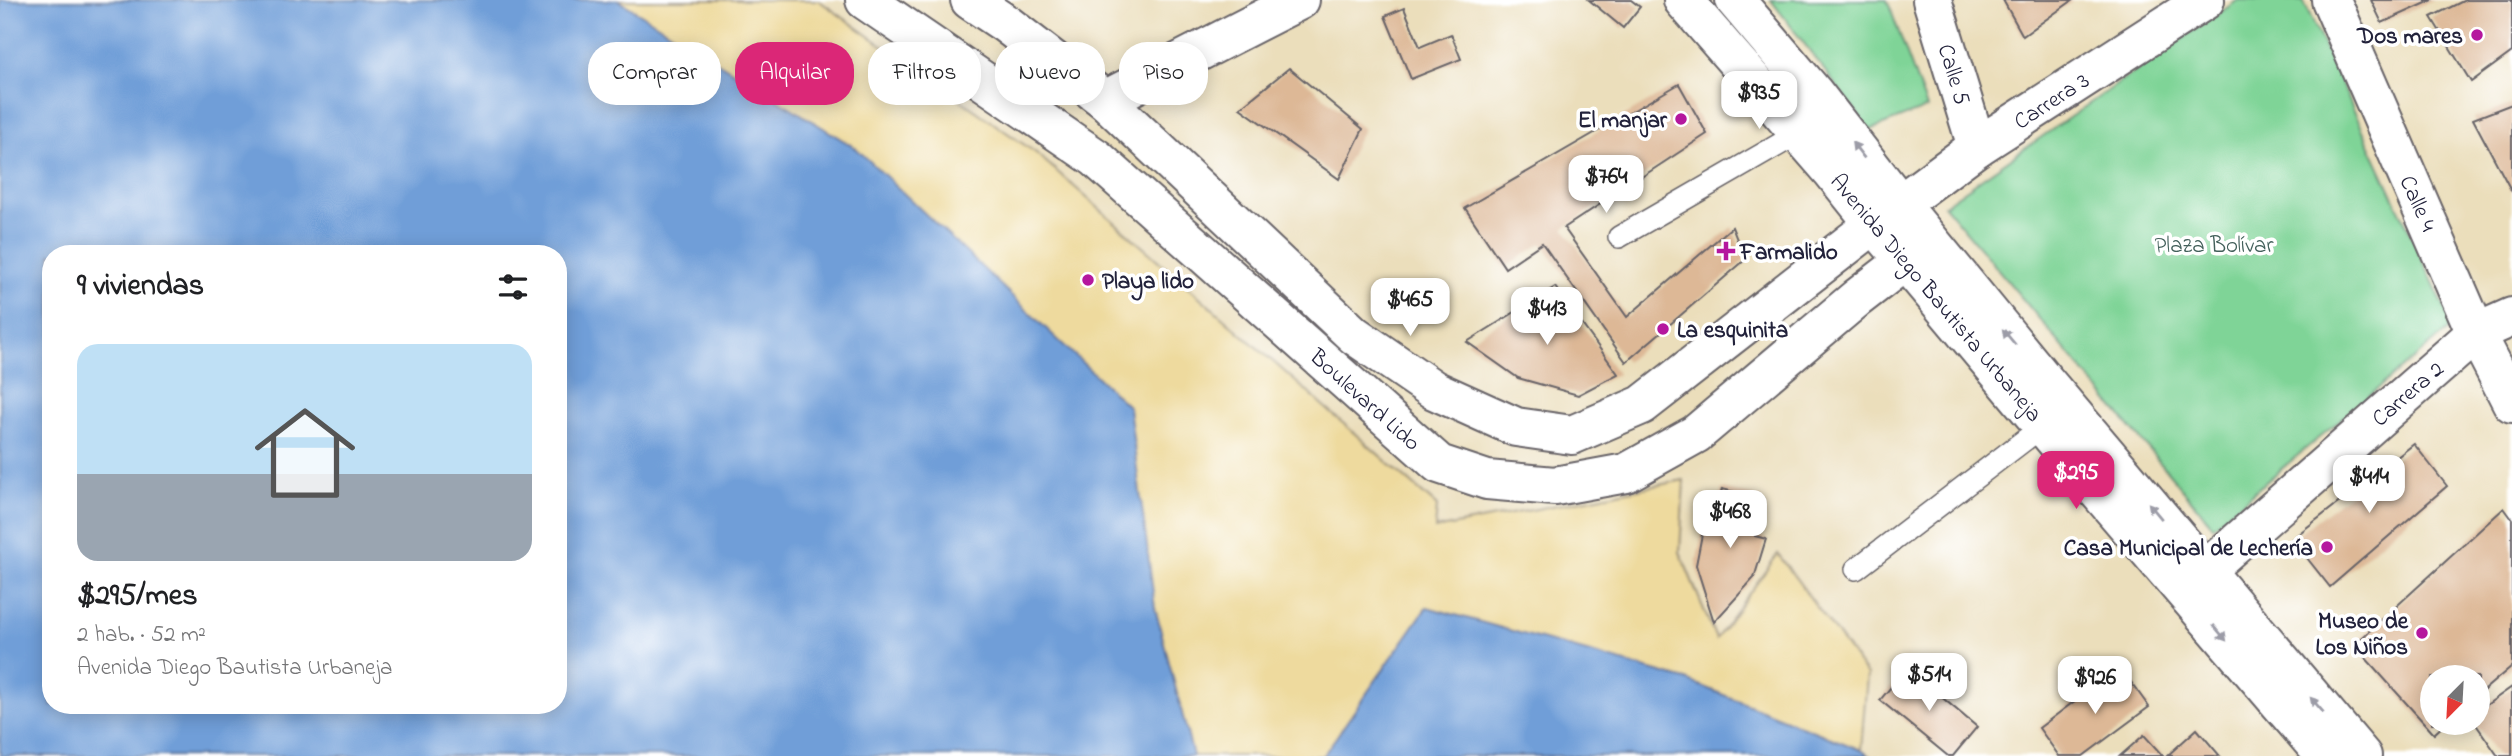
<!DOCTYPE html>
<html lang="es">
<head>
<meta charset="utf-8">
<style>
  :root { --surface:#fff; --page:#f2f2f2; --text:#202124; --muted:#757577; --accent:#db2777 }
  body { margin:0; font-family:"Indie Flower",sans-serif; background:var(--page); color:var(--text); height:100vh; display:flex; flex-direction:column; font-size:26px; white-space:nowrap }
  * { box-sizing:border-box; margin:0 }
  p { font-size:23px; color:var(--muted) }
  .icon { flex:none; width:38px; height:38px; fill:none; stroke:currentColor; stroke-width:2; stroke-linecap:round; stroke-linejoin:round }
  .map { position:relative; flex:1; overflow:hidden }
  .sheet { position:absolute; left:42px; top:245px; width:525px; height:469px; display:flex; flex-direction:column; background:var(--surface); border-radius:28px; box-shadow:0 4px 18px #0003 }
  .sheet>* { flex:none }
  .top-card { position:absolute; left:588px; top:42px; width:665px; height:63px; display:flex; gap:14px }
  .needle { width:46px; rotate:204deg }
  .tools { position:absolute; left:2420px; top:665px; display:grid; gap:14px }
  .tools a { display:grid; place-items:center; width:70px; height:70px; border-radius:50%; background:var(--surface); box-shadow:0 4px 18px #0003; font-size:35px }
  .price { position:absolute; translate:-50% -60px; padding:0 16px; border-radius:14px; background:#fff; color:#222; font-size:23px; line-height:46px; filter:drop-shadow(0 2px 4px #0008) }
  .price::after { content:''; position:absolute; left:50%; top:42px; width:21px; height:16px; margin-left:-10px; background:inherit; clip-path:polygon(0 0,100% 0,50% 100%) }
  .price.selected { background:var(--accent); color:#fff }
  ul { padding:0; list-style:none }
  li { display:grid; align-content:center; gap:14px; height:371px; padding:0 35px }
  li span { display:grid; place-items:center; height:217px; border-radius:21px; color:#555 }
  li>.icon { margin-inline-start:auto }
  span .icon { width:126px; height:126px; fill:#fffc; stroke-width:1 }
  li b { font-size:30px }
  h2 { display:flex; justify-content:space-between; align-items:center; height:84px; padding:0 35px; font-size:30px }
  .chip { padding:0 24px; border-radius:28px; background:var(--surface); box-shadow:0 4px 18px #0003; font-size:24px; line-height:63px }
  .chip.selected { background:var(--accent); color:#fff }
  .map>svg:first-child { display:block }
</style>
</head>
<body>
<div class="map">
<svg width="2512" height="756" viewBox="0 0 2512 756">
  <rect width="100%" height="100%" fill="#fff"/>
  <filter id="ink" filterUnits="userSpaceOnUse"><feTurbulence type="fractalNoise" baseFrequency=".0143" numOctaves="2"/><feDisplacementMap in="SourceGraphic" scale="14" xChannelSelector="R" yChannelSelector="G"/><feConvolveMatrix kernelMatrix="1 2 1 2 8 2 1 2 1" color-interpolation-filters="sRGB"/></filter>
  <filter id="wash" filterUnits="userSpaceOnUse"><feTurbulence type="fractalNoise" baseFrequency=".00686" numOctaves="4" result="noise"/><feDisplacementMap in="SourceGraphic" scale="28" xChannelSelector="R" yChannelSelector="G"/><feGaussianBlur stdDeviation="1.57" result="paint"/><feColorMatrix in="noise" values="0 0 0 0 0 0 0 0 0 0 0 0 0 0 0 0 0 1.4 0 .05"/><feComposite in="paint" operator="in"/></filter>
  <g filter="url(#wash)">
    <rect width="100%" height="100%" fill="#ebdebb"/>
    <!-- green -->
    <g fill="#7fd497" stroke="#507b69" stroke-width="2">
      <path d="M1771,0h116l40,108 -57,22z"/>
      <path d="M2238,0h65l150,326 -240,200 -269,-321z"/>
    </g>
    <!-- sand -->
    <path fill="#eeda9e" stroke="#887e6c" stroke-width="2" d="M618,0h200l218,153 401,353 -2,23 249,-49 -4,72 36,87 62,-85 89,121 -6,75 -175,-70 -259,-73 -104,149h-130l-38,-148 -298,-459z"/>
    <!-- water -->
    <g fill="#709ed8" stroke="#49608a" stroke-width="2" fill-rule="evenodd">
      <path d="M0,0h618l239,149 272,258 26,201 38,148h-1193zM51,254h507v451h-507z"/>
      <path d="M1427,607l259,73 175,70 9,6h-547z"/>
    </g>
    <g id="blocks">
      <!-- building -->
      <g fill="#ddb896">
        <path d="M1589,0h42l9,7 -17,21z"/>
        <path d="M2003,0h70l-50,36z"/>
        <path d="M2371,0h62l-51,23z"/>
        <path d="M2465,0h47v52l-41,30 -40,-65z"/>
        <path d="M1404,8l16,39 31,-13 10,25 -50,20 -26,-63z"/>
        <path d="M1289,68l74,61 -24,50 -99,-71z"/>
        <path d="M1679,84l28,50 -143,94 63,89 105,-90 13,33 -119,102 -84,-119 -37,25 -40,-60z"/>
        <path d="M2512,104v88l-39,-73z"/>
        <path d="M1555,287l63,87 -40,21 -60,-17 -51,-36z"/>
        <path d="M2414,444l33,42 -117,101 -38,-48z"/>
        <path d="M1722,489l41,10 -8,37 11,3 -12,39 -40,44 -18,-57 8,-41 9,3z"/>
        <path d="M2504,508l8,11v147l-34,29v-18h-46v46h14l-12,11 -80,-89z"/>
        <path d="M2120,667l29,40 -66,49h-24l-20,-28z"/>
        <path d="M1907,668l70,59 -24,29h-5l-68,-56z"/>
        <path d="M2512,687v69h-14l-23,-33h3v-12z"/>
        <path d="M2197,729l23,27h-53z"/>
        <path d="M2144,735l19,21h-43z"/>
      </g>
    </g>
  </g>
  <g filter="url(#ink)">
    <use href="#blocks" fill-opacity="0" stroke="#686468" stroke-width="2"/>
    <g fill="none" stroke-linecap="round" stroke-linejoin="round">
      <defs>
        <g id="lane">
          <path d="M1619,237l180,-104"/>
          <path d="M1856,569l187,-143"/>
        </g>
        <g id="street">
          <path d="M865,0l231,158 343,306 48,16 68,6 71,-13 70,-39 161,-136 48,-37"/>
          <path d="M970,0l36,24 99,76 249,235 80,55 82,37 56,8 70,-30 258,-201 77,-57 228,-147"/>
          <path d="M1683,0l148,170 44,55 221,264 229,267"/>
          <path d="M1735,0l78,92 87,112 145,177 317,375"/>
          <path d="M1932,0l45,147"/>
          <path d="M2331,0l145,333 36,70"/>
          <path d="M1105,100l195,-100"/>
          <path d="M2186,587l290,-254 36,-16"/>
        </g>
      </defs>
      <!-- lane casing -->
      <use href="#lane" stroke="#686468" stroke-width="24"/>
      <!-- street casing -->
      <use href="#street" stroke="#686468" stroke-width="42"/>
      <!-- lane -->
      <use href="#lane" stroke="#fff" stroke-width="21"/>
      <!-- street -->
      <use href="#street" stroke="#fff" stroke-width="38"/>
    </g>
    <!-- one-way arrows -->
    <defs><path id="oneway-solid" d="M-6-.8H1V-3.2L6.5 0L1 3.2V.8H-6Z" transform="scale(1.75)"/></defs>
    <g fill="#9c9ca7">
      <use href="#oneway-solid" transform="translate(1858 150) rotate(-128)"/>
      <use href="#oneway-solid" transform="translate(2009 337) rotate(-130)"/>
      <use href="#oneway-solid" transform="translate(2155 511) rotate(-130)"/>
      <use href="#oneway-solid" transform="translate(2220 633) rotate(50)"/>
      <use href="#oneway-solid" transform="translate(2317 705) rotate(-131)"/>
    </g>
  </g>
  <!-- markers -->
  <g fill="#b5179e" stroke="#fff" stroke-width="2.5">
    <circle cx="2477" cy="35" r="7"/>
    <circle cx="1681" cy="119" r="7"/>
    <path d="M1722.5 240.5h7v7h7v7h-7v7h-7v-7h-7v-7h7z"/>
    <circle cx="1088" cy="280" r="7"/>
    <circle cx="1663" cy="329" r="7"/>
    <circle cx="2327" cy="547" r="7"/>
    <circle cx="2422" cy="633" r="7"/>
  </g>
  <g text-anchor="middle" stroke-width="7" stroke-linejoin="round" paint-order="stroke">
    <!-- poi labels -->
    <g font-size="23" font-weight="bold" fill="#22223b" stroke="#fff" text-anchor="end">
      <text x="2463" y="43">Dos mares</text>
      <text x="1667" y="127">El manjar</text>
      <text x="1740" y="259" text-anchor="start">Farmalido</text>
      <text x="1102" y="288" text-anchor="start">Playa lido</text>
      <text x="1677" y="337" text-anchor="start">La esquinita</text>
      <text x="2313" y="555">Casa Municipal de Lechería</text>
      <text x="2408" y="628">Museo de<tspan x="2408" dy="26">Los Niños</tspan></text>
    </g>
    <!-- street labels -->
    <g font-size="23" fill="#22223b" stroke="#fff">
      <text transform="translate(1955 74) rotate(73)" y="8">Calle 5</text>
      <text transform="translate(2051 100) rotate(-33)" y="8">Carrera 3</text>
      <text transform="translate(2419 203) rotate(66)" y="8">Calle 4</text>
      <text transform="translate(1937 297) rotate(50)" y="8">Avenida Diego Bautista Urbaneja</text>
      <text transform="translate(2407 393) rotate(-41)" y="8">Carrera 2</text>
      <text transform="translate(1366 399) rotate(42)" y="8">Boulevard Lido</text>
    </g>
    <!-- park labels -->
    <g font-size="23" fill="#43605b" stroke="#fff">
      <text x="2214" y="252">Plaza Bolívar</text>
    </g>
  </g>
</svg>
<div class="tools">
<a><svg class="needle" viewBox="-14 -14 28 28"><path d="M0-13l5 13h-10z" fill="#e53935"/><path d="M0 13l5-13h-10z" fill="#757577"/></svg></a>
</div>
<b class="price" style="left:1759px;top:131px">$935</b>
<b class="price" style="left:1606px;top:215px">$764</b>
<b class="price" style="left:1410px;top:338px">$465</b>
<b class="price" style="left:1547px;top:347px">$413</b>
<b class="price selected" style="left:2076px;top:511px">$295</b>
<b class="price" style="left:2369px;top:515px">$414</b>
<b class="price" style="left:1730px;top:550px">$468</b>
<b class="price" style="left:1929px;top:713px">$514</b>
<b class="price" style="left:2095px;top:716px">$926</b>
<div class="top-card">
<a class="chip">Comprar</a>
<a class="chip selected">Alquilar</a>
<a class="chip">Filtros</a>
<a class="chip">Nuevo</a>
<a class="chip">Piso</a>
</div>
<section class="sheet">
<h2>9 viviendas<svg class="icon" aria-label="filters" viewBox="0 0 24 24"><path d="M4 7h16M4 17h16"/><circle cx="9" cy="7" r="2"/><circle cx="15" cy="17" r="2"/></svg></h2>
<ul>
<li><span style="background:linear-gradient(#bfe0f5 60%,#9aa5b1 0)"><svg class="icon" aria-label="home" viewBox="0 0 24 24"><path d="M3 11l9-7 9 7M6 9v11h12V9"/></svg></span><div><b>$295/mes</b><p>2 hab. · 52 m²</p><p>Avenida Diego Bautista Urbaneja</p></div></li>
</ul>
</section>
</div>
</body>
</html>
